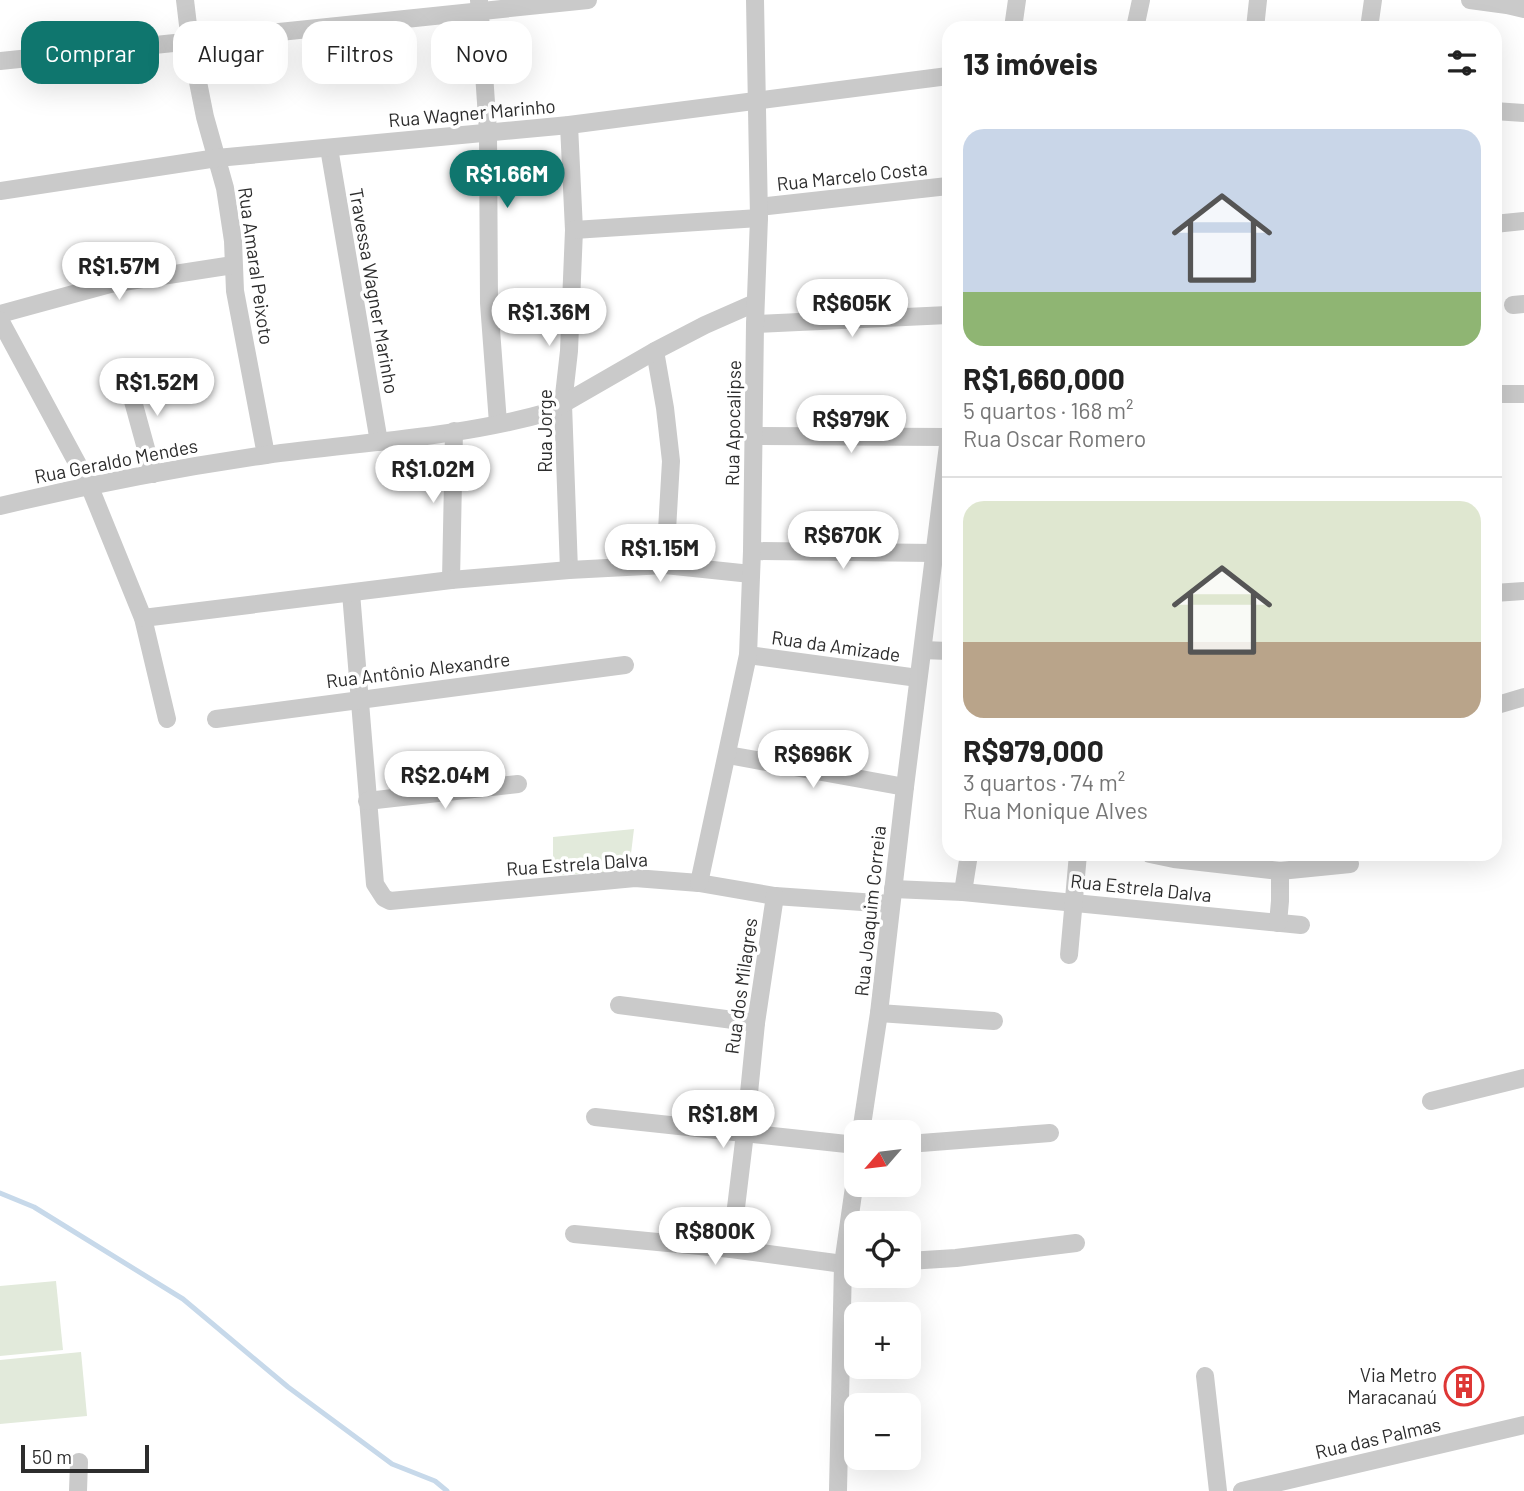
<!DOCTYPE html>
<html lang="pt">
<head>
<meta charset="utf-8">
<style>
  :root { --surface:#fff; --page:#f2f2f2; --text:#222; --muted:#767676; --line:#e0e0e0; --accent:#0f766e }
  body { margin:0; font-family:Barlow,sans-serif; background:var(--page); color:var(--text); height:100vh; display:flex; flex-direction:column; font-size:26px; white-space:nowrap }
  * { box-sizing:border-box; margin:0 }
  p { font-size:23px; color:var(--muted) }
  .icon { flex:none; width:38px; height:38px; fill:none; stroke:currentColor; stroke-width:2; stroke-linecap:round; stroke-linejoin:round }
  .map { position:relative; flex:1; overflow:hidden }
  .panel { position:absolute; left:942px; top:21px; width:560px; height:840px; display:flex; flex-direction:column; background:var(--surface); border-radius:21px; box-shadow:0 7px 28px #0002 }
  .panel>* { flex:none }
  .hud { position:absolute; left:21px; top:21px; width:665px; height:63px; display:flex; gap:14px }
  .needle { width:46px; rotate:242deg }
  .fabs { position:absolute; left:844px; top:1120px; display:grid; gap:14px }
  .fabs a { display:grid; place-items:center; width:77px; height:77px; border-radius:14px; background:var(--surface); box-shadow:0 7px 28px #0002; font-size:35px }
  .scale { position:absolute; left:21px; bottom:18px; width:128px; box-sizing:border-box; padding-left:7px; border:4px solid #2d2d2d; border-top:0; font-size:19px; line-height:24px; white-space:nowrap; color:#2d2d2d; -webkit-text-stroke:5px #fff; paint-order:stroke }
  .price { position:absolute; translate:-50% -60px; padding:0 16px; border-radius:24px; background:#fff; color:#222; font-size:23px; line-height:46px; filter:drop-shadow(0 2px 4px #0008) }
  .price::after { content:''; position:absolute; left:50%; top:42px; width:21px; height:16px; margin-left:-10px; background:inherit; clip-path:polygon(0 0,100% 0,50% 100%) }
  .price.active { background:var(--accent); color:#fff }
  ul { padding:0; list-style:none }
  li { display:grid; align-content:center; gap:14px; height:371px; padding:0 21px }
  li+li { border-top:2px solid var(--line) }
  li span { display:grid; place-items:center; height:217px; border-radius:21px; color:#555 }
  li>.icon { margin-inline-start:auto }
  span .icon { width:126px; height:126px; fill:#fffc; stroke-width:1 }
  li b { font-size:30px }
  h2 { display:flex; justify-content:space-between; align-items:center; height:84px; padding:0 21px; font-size:30px }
  .chip { padding:0 24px; border-radius:21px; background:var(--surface); box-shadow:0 7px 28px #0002; font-size:24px; line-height:63px }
  .chip.active { background:var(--accent); color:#fff }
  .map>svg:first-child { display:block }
</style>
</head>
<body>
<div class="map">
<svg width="1524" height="1491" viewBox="0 0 1524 1491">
  <rect width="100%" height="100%" fill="#fff"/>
  <!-- pitch -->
  <g fill="#e2eadb">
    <path d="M634,829l-5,41 -76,6v-39z"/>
    <path d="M56,1281l7,69 -63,6v-70z"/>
    <path d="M81,1352l6,64 -87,8v-64z"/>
  </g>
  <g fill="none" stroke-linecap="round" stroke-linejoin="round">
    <!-- stream -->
    <path stroke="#c7d9ea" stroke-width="5" d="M0,1193l34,14 149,92 105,88 104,77 43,17 12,10"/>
    <!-- minor -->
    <g stroke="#cacaca" stroke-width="18">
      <path d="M185,0l5,42 15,75 20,71 8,53 2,50 31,164"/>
      <path d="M479,0l9,132 1,171 9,120"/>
      <path d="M1470,0l37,5 17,4"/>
      <path d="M1013,28l4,-28"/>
      <path d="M1135,28l6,-28"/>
      <path d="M1255,28l3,-28"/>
      <path d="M1369,28l4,-28"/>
      <path d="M0,61l588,-61"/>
      <path d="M1494,111l30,2"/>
      <path d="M569,125l5,105 -5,121 -6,53 6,166"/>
      <path d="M329,148l50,294"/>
      <path d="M0,191l217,-33 352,-33 379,-49"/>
      <path d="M759,207l189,-21"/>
      <path d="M1494,224l30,-3"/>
      <path d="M574,230l185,-12"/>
      <path d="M1513,305l11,-1"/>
      <path d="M0,314l110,-30 123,-19"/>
      <path d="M0,320l89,165 54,133 24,101"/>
      <path d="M755,324l193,-9"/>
      <path d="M655,351l10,57 6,53 -6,104"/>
      <path d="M125,372l28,102"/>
      <path d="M1494,394h30"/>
      <path d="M754,436l194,1"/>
      <path d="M0,506c88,-21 176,-38 266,-51 94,-13 192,-17 283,-43l106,-61 50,-26 50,-22"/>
      <path d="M752,551l183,2"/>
      <path d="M451,580l3,-149"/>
      <path d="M351,593l24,291 9,14 6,3 245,-23 64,5 76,13 116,8"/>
      <path d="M1494,593l30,-2"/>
      <path d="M143,618l308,-38 118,-10 96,-5 86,9"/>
      <path d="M923,650l25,1"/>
      <path d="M748,655l170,23"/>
      <path d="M1494,706l30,-9"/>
      <path d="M216,719l409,-54"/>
      <path d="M728,755l177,32"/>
      <path d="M367,801l151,-17"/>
      <path d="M1150,854l24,5 106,12 70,-7"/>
      <path d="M699,883l49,-228 4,-104 3,-227 4,-106 -4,-218"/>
      <path d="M893,889l70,3 338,33"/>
      <path d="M963,892l6,-38"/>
      <path d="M1278,923l2,-22v-30"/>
      <path d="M1069,955l9,-101"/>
      <path d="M619,1005l137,18"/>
      <path d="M879,1013l115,8"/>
      <path d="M1431,1101l93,-23"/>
      <path d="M595,1117l261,28"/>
      <path d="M861,1132l18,-119 26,-226 43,-342"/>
      <path d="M908,1144l142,-11"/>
      <path d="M574,1234l157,15 112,15h12"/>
      <path d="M731,1249l14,-116 11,-110 19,-127"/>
      <path d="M908,1261l48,-3 120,-15"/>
      <path d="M1205,1376l13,115"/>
      <path d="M78,1491l1,-29"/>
      <path d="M838,1491l5,-227 13,-91"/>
      <path d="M1242,1491l282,-66"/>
    </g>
  </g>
  <!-- icons -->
  <defs>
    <symbol id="building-ring" viewBox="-11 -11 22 22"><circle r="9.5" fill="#fff" stroke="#de3735" stroke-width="1.5"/><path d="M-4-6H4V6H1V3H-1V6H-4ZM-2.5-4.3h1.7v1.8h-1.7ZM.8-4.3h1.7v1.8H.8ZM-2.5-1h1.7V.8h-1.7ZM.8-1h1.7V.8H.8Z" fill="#de3735"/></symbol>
  </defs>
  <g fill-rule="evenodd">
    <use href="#building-ring" x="1442" y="1364" width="44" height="44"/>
  </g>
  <g text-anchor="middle" stroke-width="7" stroke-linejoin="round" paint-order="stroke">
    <!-- street labels -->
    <g font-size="19" fill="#2d2d2d" stroke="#fff">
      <text transform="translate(472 113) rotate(-5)" y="7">Rua Wagner Marinho</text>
      <text transform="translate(852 176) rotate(-6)" y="7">Rua Marcelo Costa</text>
      <text transform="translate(256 266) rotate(82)" y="7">Rua Amaral Peixoto</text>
      <text transform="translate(374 291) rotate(80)" y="7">Travessa Wagner Marinho</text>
      <text transform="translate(733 423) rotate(-89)" y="7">Rua Apocalipse</text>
      <text transform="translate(545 431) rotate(-90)" y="7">Rua Jorge</text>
      <text transform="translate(116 461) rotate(-11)" y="7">Rua Geraldo Mendes</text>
      <text transform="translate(836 646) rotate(8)" y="7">Rua da Amizade</text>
      <text transform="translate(418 670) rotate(-7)" y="7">Rua Antônio Alexandre</text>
      <text transform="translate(577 864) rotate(-4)" y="7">Rua Estrela Dalva</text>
      <text transform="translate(1141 888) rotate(6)" y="7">Rua Estrela Dalva</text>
      <text transform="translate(870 911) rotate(-84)" y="7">Rua Joaquim Correia</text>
      <text transform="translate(741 986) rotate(-82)" y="7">Rua dos Milagres</text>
      <text transform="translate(1378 1438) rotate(-13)" y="7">Rua das Palmas</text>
    </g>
    <!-- poi labels -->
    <g font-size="19" fill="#2d2d2d" stroke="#fff" text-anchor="end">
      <text x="1437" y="1382">Via Metro<tspan x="1437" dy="22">Maracanaú</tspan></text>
    </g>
  </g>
</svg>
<div class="fabs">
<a><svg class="needle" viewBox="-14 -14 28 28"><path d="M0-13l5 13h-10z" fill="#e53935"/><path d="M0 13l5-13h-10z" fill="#767676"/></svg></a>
<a><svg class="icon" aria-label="locate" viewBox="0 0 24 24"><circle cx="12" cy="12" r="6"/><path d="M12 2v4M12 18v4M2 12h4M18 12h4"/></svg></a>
<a>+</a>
<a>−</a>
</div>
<div class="scale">50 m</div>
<b class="price active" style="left:507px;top:210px">R$1.66M</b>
<b class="price" style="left:119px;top:302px">R$1.57M</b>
<b class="price" style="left:852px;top:339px">R$605K</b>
<b class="price" style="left:549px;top:348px">R$1.36M</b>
<b class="price" style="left:157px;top:418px">R$1.52M</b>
<b class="price" style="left:851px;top:455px">R$979K</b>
<b class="price" style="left:433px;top:505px">R$1.02M</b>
<b class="price" style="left:843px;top:571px">R$670K</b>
<b class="price" style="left:660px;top:584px">R$1.15M</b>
<b class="price" style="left:813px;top:790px">R$696K</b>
<b class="price" style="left:445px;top:811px">R$2.04M</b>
<b class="price" style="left:723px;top:1150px">R$1.8M</b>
<b class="price" style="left:715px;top:1267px">R$800K</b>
<div class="hud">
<a class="chip active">Comprar</a>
<a class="chip">Alugar</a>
<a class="chip">Filtros</a>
<a class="chip">Novo</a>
</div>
<section class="panel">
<h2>13 imóveis<svg class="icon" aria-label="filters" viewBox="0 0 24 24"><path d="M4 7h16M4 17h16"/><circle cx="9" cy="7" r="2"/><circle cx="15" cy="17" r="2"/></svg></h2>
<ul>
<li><span style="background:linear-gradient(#c9d6e8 75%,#8fb573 0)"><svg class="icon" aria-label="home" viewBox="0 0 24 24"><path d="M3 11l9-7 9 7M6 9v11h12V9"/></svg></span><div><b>R$1,660,000</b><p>5 quartos · 168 m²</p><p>Rua Oscar Romero</p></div></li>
<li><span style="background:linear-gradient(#dfe7d0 65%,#b9a48a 0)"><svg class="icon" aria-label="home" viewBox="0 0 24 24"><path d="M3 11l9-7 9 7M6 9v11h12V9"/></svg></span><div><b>R$979,000</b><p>3 quartos · 74 m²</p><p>Rua Monique Alves</p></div></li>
</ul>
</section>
</div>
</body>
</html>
